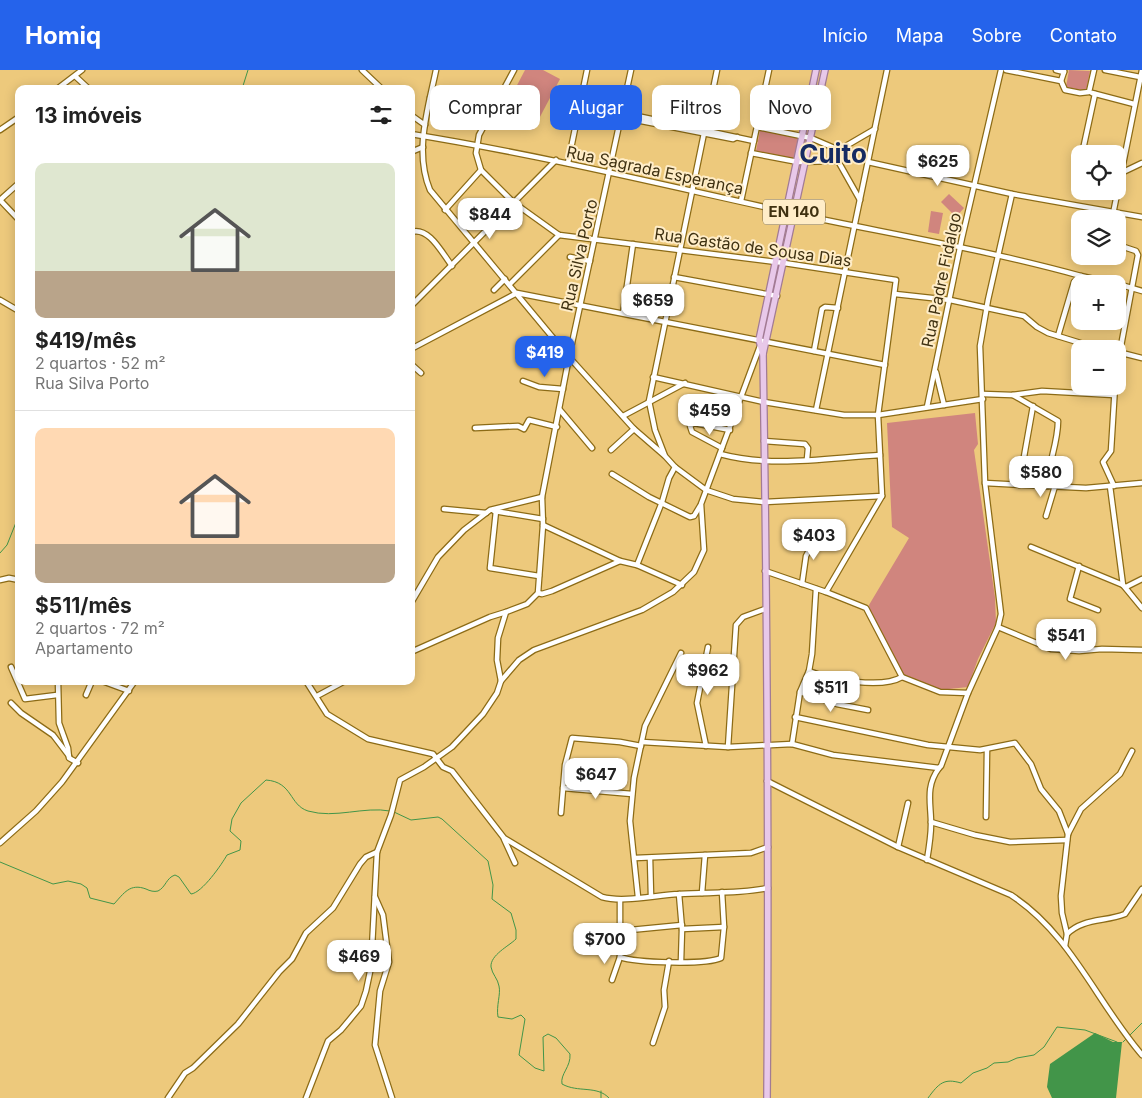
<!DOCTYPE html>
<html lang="pt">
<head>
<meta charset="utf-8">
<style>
  :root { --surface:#fff; --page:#f2f2f2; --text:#222; --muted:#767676; --line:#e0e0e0; --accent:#2563eb }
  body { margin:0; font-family:Inter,sans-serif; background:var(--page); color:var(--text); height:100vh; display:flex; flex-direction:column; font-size:19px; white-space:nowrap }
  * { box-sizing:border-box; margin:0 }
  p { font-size:16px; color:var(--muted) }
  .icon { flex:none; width:28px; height:28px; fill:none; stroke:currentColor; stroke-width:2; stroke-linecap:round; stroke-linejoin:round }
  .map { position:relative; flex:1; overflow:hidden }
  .panel { position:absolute; left:15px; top:15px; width:400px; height:600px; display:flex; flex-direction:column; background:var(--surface); border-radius:10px; box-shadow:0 2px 12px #0003 }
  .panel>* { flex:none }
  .hud { position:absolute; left:430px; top:15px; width:475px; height:45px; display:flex; gap:10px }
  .tools { position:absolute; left:1071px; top:75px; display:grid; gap:10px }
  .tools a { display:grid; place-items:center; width:55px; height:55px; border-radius:10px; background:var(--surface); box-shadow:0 2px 12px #0003; font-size:25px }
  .price { position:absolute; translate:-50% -42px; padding:0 11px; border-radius:10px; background:#fff; color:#222; font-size:16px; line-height:32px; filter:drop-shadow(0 1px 2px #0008) }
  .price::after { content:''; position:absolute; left:50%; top:30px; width:15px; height:11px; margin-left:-8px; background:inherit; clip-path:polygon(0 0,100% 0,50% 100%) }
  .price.selected { background:var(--accent); color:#fff }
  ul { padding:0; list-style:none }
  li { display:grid; align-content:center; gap:10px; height:265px; padding:0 20px }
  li+li { border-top:1px solid var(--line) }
  li span { display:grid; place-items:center; height:155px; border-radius:10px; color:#555 }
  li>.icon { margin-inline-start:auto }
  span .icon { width:90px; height:90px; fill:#fffc; stroke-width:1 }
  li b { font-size:21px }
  h2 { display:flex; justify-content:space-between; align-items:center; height:60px; padding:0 20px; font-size:21px }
  .chip { padding:0 18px; border-radius:10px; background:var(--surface); box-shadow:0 2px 12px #0003; font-size:18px; line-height:45px }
  .chip.selected { background:var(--accent); color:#fff }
  header { display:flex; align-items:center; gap:30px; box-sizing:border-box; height:70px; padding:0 25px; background:var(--accent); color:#fff }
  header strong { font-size:24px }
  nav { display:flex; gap:28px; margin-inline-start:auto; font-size:18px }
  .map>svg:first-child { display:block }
</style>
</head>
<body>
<header>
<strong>Homiq</strong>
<nav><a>Início</a><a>Mapa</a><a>Sobre</a><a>Contato</a></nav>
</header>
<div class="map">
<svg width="1142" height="1028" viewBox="0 0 1142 1028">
  <rect width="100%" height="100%" fill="#edc97c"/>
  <!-- green -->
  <g fill="#d0857e">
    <path d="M525,0h18l17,9 -27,51 -31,-16z"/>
    <path d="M1069,0l21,1 -4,20 -20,-4z"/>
    <path d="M760,60l40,9 -5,20 -39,-8z"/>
    <path d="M949,124l15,14 -8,9 -15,-15z"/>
    <path d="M931,141l12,2 -4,21 -11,-2z"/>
    <path d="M975,343l3,31 -4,6 21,147 1,26 -18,36 -10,28 -28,3 -37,-15 -33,-64 -1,-6 40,-67 -17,-11 -5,-104z"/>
  </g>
  <!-- water -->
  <path fill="#429549" d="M1095,963l18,9h9l-6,56h-64l-5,-11 3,-23z"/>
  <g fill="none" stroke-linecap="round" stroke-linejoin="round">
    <!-- stream -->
    <g stroke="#429549" stroke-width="1">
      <path d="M242,19l6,-19"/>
      <path d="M0,483l7,-8 12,-30"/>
      <path d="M394,742l17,8 27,-3 4,2 46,42 5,24 -1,14 19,14 5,17v9c-7,7 -26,16 -25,28 1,7 7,12 8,19 2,8 -3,20 -1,31l14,2 9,-4 4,4 -6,36 16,13 9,3 -1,-34 5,-3 8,4 14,16c1,13 -10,20 -8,30 16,9 35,1 47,14"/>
      <path d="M0,792l53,22 15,-3 13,3 6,4 3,10 24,6c10,-11 16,-21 32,-15 4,2 8,3 12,2 8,-4 8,-13 17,-16l4,2 12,17c11,-1 31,-30 36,-39l13,-5 1,-9 -11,-10 2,-12 9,-16 25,-23c27,2 23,25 42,31 27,8 56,-5 82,0"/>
      <path d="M1123,972l19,-19"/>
      <path d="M601,1028v-7"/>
      <path d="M928,1028c11,-15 16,-20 33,-15l12,-10 14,-5 7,-5 14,-1 9,-4 17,-3 10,-8 13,-20 28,3 32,12"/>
    </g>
    <defs>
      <g id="minor">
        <path d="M362,0l20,19"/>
        <path d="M436,0c-8,39 -22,81 -6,120l139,167 65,72 30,26"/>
        <path d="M514,0l-35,65 -3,18 5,17 32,32 46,33 225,28 112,17 -18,135 2,40"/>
        <path d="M717,0l-68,331 6,29 10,26 10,11 31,23 27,9 32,3 117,-6 -2,-41c-53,3 -108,13 -160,-1"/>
        <path d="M1006,0l55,11 4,9 15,3 9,-1 5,-22"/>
        <path d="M1056,0l8,2v-2"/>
        <path d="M1105,0l35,7"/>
        <path d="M75,6l14,13"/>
        <path d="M1061,11l3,-9"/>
        <path d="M57,19l25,-19"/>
        <path d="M1092,23l42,11"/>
        <path d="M430,28l44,-4 23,7"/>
        <path d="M581,34l173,37"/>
        <path d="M580,39l153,30 4,-2"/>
        <path d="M411,45l14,10"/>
        <path d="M757,57l54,11 28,12 36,-21"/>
        <path d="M0,60l19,-13"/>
        <path d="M411,64c130,21 257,52 385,80 95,20 191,36 285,62"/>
        <path d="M411,82l12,-5"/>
        <path d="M751,83l47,9 40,-1 22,39"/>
        <path d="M1082,84l13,-60"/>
        <path d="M868,92l144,32 130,23"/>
        <path d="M1080,92v2"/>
        <path d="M568,93l19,-93"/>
        <path d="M1118,103h3l21,-10"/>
        <path d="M0,130l19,20"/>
        <path d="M0,130l19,-17"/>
        <path d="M741,131l28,-131"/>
        <path d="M445,140l36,-40"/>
        <path d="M1113,144l29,-144"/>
        <path d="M411,162c18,-6 31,21 41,34"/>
        <path d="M1118,175l18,6 2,4 -20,107"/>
        <path d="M570,187l20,4"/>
        <path d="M674,207l103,19"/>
        <path d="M510,214l49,-49"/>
        <path d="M1118,214l24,7"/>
        <path d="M494,220l11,-11"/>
        <path d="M895,224l55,6 74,16 13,11 11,6 52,16"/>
        <path d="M0,230l19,11"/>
        <path d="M411,236l145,-146"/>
        <path d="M623,243l10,-69"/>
        <path d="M1058,266l16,-54 7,-6 34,8"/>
        <path d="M411,279l106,-56 368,72"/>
        <path d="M814,281l8,-42 3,-2 13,1"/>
        <path d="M1118,282l24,6"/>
        <path d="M411,294l10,9"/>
        <path d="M936,302l8,33"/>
        <path d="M653,307l111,25 80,13h34l105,-16"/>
        <path d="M523,311l16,6 24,2"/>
        <path d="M983,324l29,1 30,-4 72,4"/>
        <path d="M1013,325l45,26c0,22 -10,43 -11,65"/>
        <path d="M927,337l35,-169 39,-168"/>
        <path d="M560,340l32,38"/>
        <path d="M816,340l71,-340"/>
        <path d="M623,346l62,-33"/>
        <path d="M475,358l43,-2 6,3 5,-9 28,7"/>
        <path d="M764,371l41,3 3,4 -1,11"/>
        <path d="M722,378l-30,-16 -2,-6 4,-3 36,7"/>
        <path d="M611,380l23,-21"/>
        <path d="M612,404l37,23 41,20 4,-1 6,-10"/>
        <path d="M985,413l101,5 56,-5"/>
        <path d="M1019,415l14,-79"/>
        <path d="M1110,416l13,99"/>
        <path d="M1114,416l-11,-24 8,-11 4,-65"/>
        <path d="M444,439l42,4"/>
        <path d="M494,441l49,8"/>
        <path d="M496,441l-6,57 49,8"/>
        <path d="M1046,446l9,-30"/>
        <path d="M1031,477l92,38 19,23"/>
        <path d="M620,491l17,4 45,20"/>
        <path d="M637,495l25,-63 7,-24 6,-11"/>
        <path d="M1079,496l-9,33 28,11"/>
        <path d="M765,501l61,21 56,-96"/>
        <path d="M0,510l9,-2 10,2"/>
        <path d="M802,514l4,-28 11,-21"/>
        <path d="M1126,517l16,-8"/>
        <path d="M826,522l40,16 36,69 38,15 28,1"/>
        <path d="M538,523l4,1 10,-3 68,-30 -77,-36"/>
        <path d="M411,533l27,-46 26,-27 26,-20 52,-13"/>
        <path d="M998,557l53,22 28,2 23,-2 40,1"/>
        <path d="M411,582l79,-35 16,-5"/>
        <path d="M11,597l14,32 32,-4"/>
        <path d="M809,601c21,9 73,18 93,6"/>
        <path d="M58,611l1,42 9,25 1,10 9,5"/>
        <path d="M102,611l27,10"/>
        <path d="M306,611l21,33 41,25 65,15 10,13 9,4 52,67 98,59c22,6 53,-2 77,-3 30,-2 60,0 89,-6"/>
        <path d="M501,611l18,-21 15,-10 108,-40 31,-18 21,-20 10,-22 -3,-46 59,-158"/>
        <path d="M800,622l37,12 31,6"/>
        <path d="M86,625l6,-14"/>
        <path d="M317,626l28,-15"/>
        <path d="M11,633l10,10 32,22 16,21"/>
        <path d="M795,647l133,28 52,5 35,-7 16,21 10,25 18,22 9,23"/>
        <path d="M642,672l86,5 64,-3 41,11 106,13 2,-2 27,-73 30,-66 3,-13 -16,-131 -5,-137 8,-46 24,-106"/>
        <path d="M792,674l8,-52 9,-21 3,-17 4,-65"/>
        <path d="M706,676l-9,-43 11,-56"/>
        <path d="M728,677l8,-122 7,-8 22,-8"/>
        <path d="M767,711l131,66 113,48c60,39 86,108 131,160"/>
        <path d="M563,718l69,6"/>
        <path d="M561,743l4,-48 7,-27 48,4 21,4"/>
        <path d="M986,747l1,-67"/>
        <path d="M931,752l44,13 35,7 57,-2"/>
        <path d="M504,769l11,24"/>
        <path d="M0,773l36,-32 26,-29 73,-101"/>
        <path d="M898,777l10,-44"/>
        <path d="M635,788l116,-5 17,-6"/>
        <path d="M650,788l1,38"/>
        <path d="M927,790c2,-12 4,-24 4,-36 0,-21 -6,-37 8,-56"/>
        <path d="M702,823l3,-38"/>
        <path d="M679,824l3,35 -1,32"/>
        <path d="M375,827l8,18 6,47 -9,29 -5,54 17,53"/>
        <path d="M638,827l-8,-76 4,-43 11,-52 36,-73"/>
        <path d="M620,830v57c16,6 86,8 101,1l3,-31 -2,-35"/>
        <path d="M682,859l42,-2"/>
        <path d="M620,861l62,-6"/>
        <path d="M1067,864l-5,-21 -1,-17 7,-62 13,-25 39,-35 12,-23"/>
        <path d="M1065,876l2,-12c16,-16 38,-12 58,-20l17,-25"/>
        <path d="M612,910l8,-23"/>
        <path d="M653,973l12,-36 -1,-17 5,-29"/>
        <path d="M168,1028l17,-25 8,-5 45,-44 41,-52 13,-13 14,-26 27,-25 27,-44 6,-7 11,-5"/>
        <path d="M306,1028l22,-57 13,-11 20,-24 5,-15 5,-24 6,-115 14,-37 9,-35 24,-13 28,-20 31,-33 14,-21 4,-12 -4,-21 1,-22 8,-26 21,-8 11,-11 5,-68 -1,-28 27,-140 62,-287"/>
      </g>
      <g id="major">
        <path d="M763,284l62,-284"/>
        <path d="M767,1028c2,-248 0,-496 -4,-744l-4,-14 57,-270"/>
      </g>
    </defs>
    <!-- minor casing -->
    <use href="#minor" stroke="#8c6b16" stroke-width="7"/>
    <!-- major casing -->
    <use href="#major" stroke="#a27b94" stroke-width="8"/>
    <!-- minor -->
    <use href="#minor" stroke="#fff" stroke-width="4.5"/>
    <!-- major -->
    <use href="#major" stroke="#e8c8e9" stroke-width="5.5"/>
  </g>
  <g text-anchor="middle" stroke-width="4" stroke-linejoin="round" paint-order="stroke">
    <!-- shield labels -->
    <rect fill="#ffedc8" stroke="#796948" stroke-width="1" x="763" y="129.5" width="62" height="25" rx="4"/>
    <g font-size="15" font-weight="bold" fill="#3f3111">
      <text x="794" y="147">EN 140</text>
    </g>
    <!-- street labels -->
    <g font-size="16" fill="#3f3111" stroke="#ffedc8">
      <text transform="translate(655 100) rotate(12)" y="6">Rua Sagrada Esperança</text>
      <text transform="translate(753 177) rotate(8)" y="6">Rua Gastão de Sousa Dias</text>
      <text transform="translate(579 185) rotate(-77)" y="6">Rua Silva Porto</text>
      <text transform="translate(941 210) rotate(-78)" y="6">Rua Padre Fidalgo</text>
    </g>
    <!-- town labels -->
    <g font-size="26" font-weight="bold" fill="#162b62" stroke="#ffedc8">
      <text x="833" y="93">Cuito</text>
    </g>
  </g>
</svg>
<div class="tools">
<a><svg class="icon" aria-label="locate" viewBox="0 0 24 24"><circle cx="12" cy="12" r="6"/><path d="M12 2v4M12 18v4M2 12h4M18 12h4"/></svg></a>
<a><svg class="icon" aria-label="layers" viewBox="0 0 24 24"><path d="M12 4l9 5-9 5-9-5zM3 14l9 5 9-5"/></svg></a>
<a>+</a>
<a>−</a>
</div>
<b class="price" style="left:938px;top:117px">$625</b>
<b class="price" style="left:490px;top:170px">$844</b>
<b class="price" style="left:653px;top:256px">$659</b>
<b class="price selected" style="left:545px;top:308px">$419</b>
<b class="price" style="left:710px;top:366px">$459</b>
<b class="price" style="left:1041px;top:428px">$580</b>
<b class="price" style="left:814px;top:491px">$403</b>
<b class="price" style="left:1066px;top:591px">$541</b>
<b class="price" style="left:708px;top:626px">$962</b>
<b class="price" style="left:831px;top:643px">$511</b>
<b class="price" style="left:596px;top:730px">$647</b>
<b class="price" style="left:605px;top:895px">$700</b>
<b class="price" style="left:359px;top:912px">$469</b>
<div class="hud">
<a class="chip">Comprar</a>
<a class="chip selected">Alugar</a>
<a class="chip">Filtros</a>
<a class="chip">Novo</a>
</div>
<section class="panel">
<h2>13 imóveis<svg class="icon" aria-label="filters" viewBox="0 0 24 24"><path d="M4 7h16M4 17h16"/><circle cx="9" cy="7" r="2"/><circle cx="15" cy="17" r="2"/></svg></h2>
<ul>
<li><span style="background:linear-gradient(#dfe7d0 70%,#b9a48a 0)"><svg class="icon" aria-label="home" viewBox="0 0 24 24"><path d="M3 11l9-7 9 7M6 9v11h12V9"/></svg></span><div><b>$419/mês</b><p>2 quartos · 52 m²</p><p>Rua Silva Porto</p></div></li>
<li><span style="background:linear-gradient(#ffd9b3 75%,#b9a48a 0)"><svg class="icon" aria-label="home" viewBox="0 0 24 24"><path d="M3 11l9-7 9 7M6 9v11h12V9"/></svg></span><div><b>$511/mês</b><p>2 quartos · 72 m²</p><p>Apartamento</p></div></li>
</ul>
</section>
</div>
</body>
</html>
